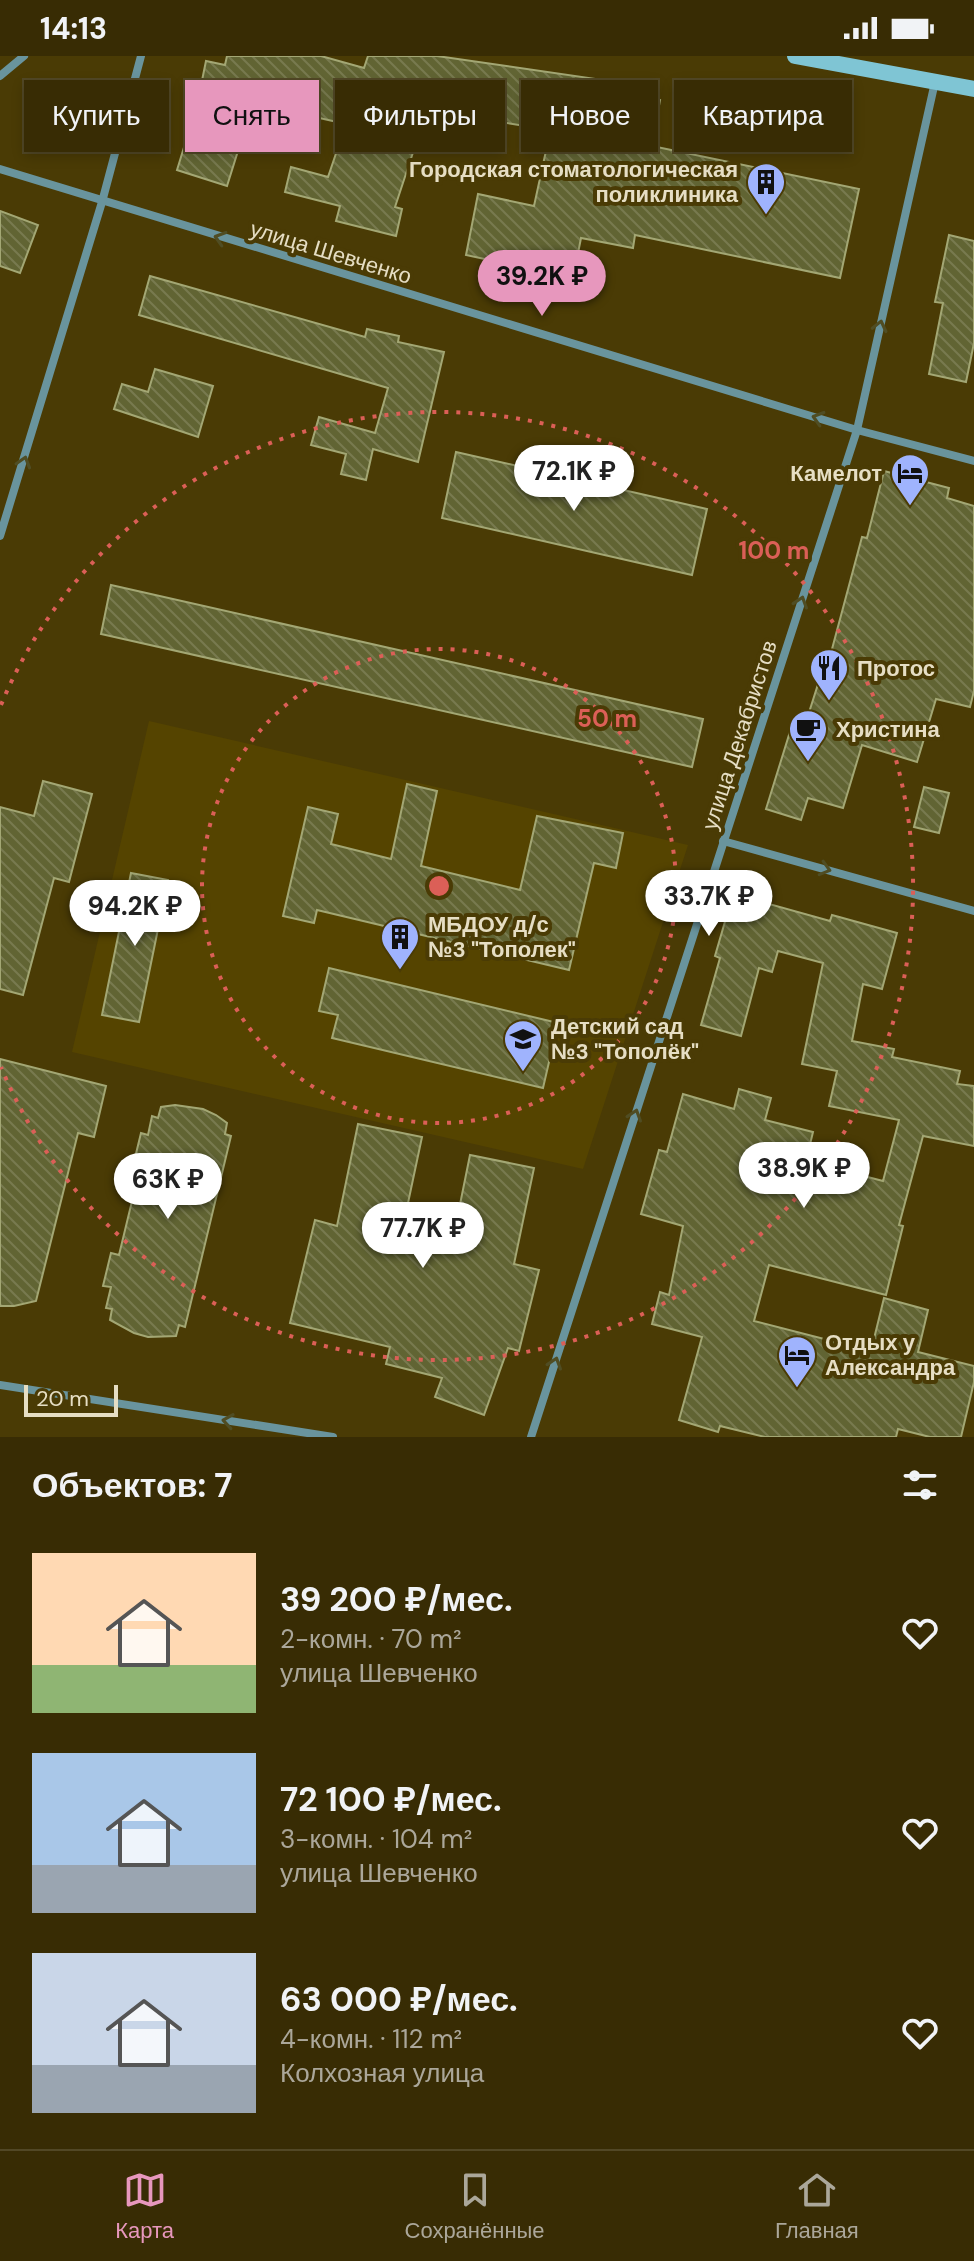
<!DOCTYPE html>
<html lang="ru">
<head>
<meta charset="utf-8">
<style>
  :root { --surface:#382c04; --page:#433813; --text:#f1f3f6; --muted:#aba79a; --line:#524826; --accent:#e797bd }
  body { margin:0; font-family:"DM Sans",sans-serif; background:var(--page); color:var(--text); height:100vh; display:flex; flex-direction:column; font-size:30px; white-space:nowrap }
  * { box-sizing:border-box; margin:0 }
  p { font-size:26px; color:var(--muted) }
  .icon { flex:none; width:44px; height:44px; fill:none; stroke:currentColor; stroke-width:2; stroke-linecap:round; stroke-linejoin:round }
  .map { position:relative; height:1381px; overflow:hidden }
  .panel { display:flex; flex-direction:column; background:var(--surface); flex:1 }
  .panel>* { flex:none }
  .top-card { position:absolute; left:24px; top:24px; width:926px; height:72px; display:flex; gap:16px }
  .scale { position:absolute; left:24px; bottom:20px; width:94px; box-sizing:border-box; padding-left:8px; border:4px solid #e6dec4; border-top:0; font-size:22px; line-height:28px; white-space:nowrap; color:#e6dec4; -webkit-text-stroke:6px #4a3b05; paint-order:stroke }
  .price { position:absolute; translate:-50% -68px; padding:0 18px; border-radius:28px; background:#fff; color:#222; font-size:26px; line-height:52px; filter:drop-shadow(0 2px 4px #0008) }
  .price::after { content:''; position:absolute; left:50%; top:48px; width:24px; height:18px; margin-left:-12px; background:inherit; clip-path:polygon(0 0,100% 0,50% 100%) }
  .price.on { background:var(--accent); color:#111 }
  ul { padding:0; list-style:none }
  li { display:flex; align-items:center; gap:24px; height:200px; padding:0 32px }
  li span { display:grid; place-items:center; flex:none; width:224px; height:160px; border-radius:0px; color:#555 }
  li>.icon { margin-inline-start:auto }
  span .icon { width:96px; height:96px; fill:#fffc; stroke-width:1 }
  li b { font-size:34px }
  h2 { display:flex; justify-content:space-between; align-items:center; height:96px; padding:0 32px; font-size:34px }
  .pill { padding:0 28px; border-radius:0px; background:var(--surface); box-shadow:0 4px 12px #0003,0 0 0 2px var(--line); font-size:28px; line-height:72px }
  .pill.on { background:var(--accent); color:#111 }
  .status { display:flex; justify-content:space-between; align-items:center; height:56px; padding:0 40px; background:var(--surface); direction:ltr }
  .status svg { height:22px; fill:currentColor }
  .dock { display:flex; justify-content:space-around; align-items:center; height:112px; border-top:2px solid var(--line); background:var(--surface); font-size:22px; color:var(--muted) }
  .dock a { display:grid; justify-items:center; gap:4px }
  .dock .on { color:var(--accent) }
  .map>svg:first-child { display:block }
</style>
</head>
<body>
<div class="status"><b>14:13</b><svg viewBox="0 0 49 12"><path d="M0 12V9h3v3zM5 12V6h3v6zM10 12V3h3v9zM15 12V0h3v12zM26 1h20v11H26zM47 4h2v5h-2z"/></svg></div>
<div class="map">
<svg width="974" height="1381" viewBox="0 0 974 1381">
  <defs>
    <pattern id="building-back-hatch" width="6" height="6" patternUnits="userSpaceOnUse" patternTransform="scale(2)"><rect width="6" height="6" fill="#616433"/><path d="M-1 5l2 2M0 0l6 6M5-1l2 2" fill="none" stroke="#787a4f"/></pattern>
  </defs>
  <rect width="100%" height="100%" fill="#4a3b05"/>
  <!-- built -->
  <path fill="#540" d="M149,665l539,124 -105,324 -511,-117z"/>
  <!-- building -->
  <g fill="url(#building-back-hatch)" stroke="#a3a774" stroke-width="2">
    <path d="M227,0h94l43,12 4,-12h69l159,23 -1,8 65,13 -8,46 207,43 -19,89 -205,-43 -2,13 -52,-10 -12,61 -43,-9 5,-21 -65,-14 12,-61 56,12 15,-69 -7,-1 2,-7 -117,-19 -32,97 7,2 -6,27 -60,-15 4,-15 -55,-14 6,-25 37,10 18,-53 -93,-21 -26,83 -50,-16 20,-65 9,-44 19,4z"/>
    <path d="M0,155l38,14 -18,48 -20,-7z"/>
    <path d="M949,179l25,6v102l-8,39 -37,-8 14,-71 -8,-1z"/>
    <path d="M150,220l215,61 2,-8 32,7 -1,6 46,10 -26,110 -45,-13 -7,31 -25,-6 5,-20 -35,-9 8,-28 56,16 13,-45 -249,-73z"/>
    <path d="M155,313l58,17 -15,51 -84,-28 8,-25 26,8z"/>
    <path d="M456,396l251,57 -15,66 -250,-57z"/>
    <path d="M884,415l65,17 -2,10 27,8v185l-4,16 -34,-8 -19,63 -55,-17 -19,63 -35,-10 -7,22 -35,-11 27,-87 12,3 15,-47 4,1 38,-142 5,1z"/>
    <path d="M111,529l592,134 -11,48 -591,-133z"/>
    <path d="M43,725l49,13 -23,88 -15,-4 -31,117 -23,-6v-182l34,9z"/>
    <path d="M407,728l30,7 -16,75 99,24 17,-74 86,17 -7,35 -22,-5 -25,107 -252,-60 -3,13 -31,-7 25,-109 30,7 -7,30 60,15z"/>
    <path d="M924,731l25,6 -10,40 -25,-6z"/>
    <path d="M131,817l37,7 -29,142 -37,-7z"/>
    <path d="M733,838l97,27 2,-6 65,18 -15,56 -19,-5 -11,57 42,8 -2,8 68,14 -3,13 17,2v60l-51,-10 -24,89 4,1 -17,69 -117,-30 -15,56 117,30 13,-53 44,12 -10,42 56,14v16l-13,55h-31l-32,-8 -2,8h-131l-45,-11 -2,6 -39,-12 23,-83 -50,-13 8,-32 9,3 14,-69 -42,-12 18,-64 8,2 16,-58 51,15 5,-20 32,9 -6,22 48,12 -7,29 77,20 16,-61 -70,-14 8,-35 -35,-7 21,-101 -45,-12 -6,21 -13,-4 -18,68 -40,-11 19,-67 -5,-2z"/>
    <path d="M329,912l229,55 -15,65 -211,-50 6,-23 -19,-4z"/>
    <path d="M0,1003l106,27 -12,51 -16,-4 -42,168 -22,5h-14z"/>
    <path d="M175,1049l28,4 13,6 11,8 -2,11 6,2 -46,191 -6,-2 -3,11 -28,1 -14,-4 -24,-13 2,-11 -6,-1 5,-21 -8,-1 8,-33 8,2 21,-87 -7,-2 8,-33 7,2 4,-19 6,2 3,-11z"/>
    <path d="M358,1068l64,13 -21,99 50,13 19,-94 64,13 -20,96 25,6 -20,81 -11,-3 -24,67 -49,-18 7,-19 -56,-14 4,-17 -100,-24 25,-103 22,6z"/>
  </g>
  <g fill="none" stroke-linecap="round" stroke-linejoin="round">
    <!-- street -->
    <g stroke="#69949d" stroke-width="8">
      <path d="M0,20l24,-20"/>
      <path d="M0,113l857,261 117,31"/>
      <path d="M0,480l102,-334 39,-146"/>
      <path d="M723,785l251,70"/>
      <path d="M0,1329l333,52"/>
      <path d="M531,1381l326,-1007 78,-348"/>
    </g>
    <!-- secondary -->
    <path stroke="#7fc5d4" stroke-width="16" d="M795,0l179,33"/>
  </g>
  <!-- one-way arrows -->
  <defs><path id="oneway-chevron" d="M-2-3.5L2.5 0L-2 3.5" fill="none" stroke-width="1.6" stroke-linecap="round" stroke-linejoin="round" transform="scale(2)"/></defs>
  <g stroke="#504d23">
    <use href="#oneway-chevron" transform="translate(220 182) rotate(-163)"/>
    <use href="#oneway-chevron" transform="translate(880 270) rotate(-77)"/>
    <use href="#oneway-chevron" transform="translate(818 362) rotate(-163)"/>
    <use href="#oneway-chevron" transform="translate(24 406) rotate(-73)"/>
    <use href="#oneway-chevron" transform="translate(801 546) rotate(-72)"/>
    <use href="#oneway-chevron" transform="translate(825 813) rotate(16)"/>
    <use href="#oneway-chevron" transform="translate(635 1059) rotate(-72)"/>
    <use href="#oneway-chevron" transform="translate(555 1307) rotate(-72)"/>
    <use href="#oneway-chevron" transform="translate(228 1365) rotate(-171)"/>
  </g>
  <!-- distance rings -->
  <g fill="none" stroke="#db5f57" stroke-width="4" stroke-dasharray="4 8">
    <circle cx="439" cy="830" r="237"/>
    <path d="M1 649A474 474 0 1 1 1 1011"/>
  </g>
  <!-- icons -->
  <defs>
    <symbol id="building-pin" viewBox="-11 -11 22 30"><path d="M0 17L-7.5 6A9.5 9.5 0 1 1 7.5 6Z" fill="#9fb3fd" stroke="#4a3b05"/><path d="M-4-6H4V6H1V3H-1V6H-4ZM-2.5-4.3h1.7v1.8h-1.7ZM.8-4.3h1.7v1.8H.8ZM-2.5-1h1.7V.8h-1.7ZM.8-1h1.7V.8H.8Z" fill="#111"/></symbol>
    <symbol id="hotel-pin" viewBox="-11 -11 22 30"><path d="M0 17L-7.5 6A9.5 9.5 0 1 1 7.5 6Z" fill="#9fb3fd" stroke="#4a3b05"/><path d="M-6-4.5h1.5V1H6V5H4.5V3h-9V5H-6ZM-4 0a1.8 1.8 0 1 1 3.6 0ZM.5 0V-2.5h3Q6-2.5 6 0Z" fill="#111"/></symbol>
    <symbol id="restaurant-pin" viewBox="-11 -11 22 30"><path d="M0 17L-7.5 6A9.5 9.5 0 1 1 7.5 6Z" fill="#9fb3fd" stroke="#4a3b05"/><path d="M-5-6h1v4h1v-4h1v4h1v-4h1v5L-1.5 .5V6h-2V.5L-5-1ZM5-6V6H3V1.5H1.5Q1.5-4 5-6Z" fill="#111"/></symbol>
    <symbol id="cafe-pin" viewBox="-11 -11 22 30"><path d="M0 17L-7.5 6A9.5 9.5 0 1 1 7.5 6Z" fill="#9fb3fd" stroke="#4a3b05"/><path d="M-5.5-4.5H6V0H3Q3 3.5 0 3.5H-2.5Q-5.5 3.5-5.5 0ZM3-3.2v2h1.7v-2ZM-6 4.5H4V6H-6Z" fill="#111"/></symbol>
    <symbol id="school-pin" viewBox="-11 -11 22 30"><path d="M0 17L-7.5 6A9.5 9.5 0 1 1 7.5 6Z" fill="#9fb3fd" stroke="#4a3b05"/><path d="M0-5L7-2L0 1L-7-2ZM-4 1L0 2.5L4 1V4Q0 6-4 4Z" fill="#111"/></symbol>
  </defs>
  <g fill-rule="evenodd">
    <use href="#building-pin" x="744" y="104" width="44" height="60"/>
    <use href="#hotel-pin" x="888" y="395" width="44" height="60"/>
    <use href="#restaurant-pin" x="807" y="590" width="44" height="60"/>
    <use href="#cafe-pin" x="786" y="651" width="44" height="60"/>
    <use href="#building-pin" x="378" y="859" width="44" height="60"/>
    <use href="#school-pin" x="501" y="961" width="44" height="60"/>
    <use href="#hotel-pin" x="775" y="1277" width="44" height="60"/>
  </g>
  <g text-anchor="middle" stroke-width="8" stroke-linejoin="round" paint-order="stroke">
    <!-- poi labels -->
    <g font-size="22" font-weight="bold" fill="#e6dec4" stroke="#4a3b05" text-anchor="start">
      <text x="738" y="121" text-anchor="end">Городская стоматологическая<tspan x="738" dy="25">поликлиника</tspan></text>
      <text x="882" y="425" text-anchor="end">Камелот</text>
      <text x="857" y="620">Протос</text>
      <text x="836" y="681">Христина</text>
      <text x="428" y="876">МБДОУ д/с<tspan x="428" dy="25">№3 "Тополек"</tspan></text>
      <text x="551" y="978">Детский сад<tspan x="551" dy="25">№3 "Тополёк"</tspan></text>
      <text x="825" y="1294">Отдых у<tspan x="825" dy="25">Александра</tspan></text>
    </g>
    <!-- street labels -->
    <g font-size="22" fill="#e6dec4" stroke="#4a3b05">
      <text transform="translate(331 196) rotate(17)" y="8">улица Шевченко</text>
      <text transform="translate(739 679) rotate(-72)" y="8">улица Декабристов</text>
    </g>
  </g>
  <circle cx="439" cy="830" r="12" fill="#db5f57" stroke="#4a3b05" stroke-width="4"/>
  <g font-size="24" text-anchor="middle" font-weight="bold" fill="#db5f57" stroke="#4a3b05" stroke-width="8" stroke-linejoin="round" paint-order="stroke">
    <text x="774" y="503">100 m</text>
    <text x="607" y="671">50 m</text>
  </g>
</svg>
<div class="scale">20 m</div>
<b class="price on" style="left:542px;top:262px">39.2K ₽</b>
<b class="price" style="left:574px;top:457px">72.1K ₽</b>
<b class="price" style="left:709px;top:882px">33.7K ₽</b>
<b class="price" style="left:135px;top:892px">94.2K ₽</b>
<b class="price" style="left:804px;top:1154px">38.9K ₽</b>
<b class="price" style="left:168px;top:1165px">63K ₽</b>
<b class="price" style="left:423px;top:1214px">77.7K ₽</b>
<div class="top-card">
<a class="pill">Купить</a>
<a class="pill on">Снять</a>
<a class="pill">Фильтры</a>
<a class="pill">Новое</a>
<a class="pill">Квартира</a>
</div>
</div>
<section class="panel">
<h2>Объектов: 7<svg class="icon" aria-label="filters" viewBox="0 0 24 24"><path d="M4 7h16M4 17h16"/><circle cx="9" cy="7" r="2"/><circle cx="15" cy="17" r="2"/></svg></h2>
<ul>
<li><span style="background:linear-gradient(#ffd9b3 70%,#8fb573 0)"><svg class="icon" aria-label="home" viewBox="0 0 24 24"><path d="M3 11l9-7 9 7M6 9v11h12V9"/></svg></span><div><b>39 200 ₽/мес.</b><p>2-комн. · 70 m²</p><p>улица Шевченко</p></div><svg class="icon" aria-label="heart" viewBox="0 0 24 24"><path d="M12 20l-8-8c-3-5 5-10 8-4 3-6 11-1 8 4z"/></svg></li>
<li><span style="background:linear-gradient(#a9c7e8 70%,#9aa5b1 0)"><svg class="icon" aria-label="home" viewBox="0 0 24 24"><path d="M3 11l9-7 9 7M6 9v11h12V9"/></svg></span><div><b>72 100 ₽/мес.</b><p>3-комн. · 104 m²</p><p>улица Шевченко</p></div><svg class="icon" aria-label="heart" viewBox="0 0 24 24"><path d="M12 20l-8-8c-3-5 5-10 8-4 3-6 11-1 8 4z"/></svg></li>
<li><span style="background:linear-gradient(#c9d6e8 70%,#9aa5b1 0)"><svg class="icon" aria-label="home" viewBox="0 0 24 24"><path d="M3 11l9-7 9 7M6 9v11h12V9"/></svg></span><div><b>63 000 ₽/мес.</b><p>4-комн. · 112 m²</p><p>Колхозная улица</p></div><svg class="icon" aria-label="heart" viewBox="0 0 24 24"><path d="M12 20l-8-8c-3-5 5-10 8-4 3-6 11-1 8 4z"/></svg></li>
</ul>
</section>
<nav class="dock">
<a class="on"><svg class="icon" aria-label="map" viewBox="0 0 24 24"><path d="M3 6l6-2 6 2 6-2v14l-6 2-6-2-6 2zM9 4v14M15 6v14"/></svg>Карта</a>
<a><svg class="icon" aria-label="saved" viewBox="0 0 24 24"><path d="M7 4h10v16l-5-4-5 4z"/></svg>Сохранённые</a>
<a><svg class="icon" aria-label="home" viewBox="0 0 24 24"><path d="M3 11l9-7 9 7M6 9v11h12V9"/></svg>Главная</a>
</nav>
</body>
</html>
